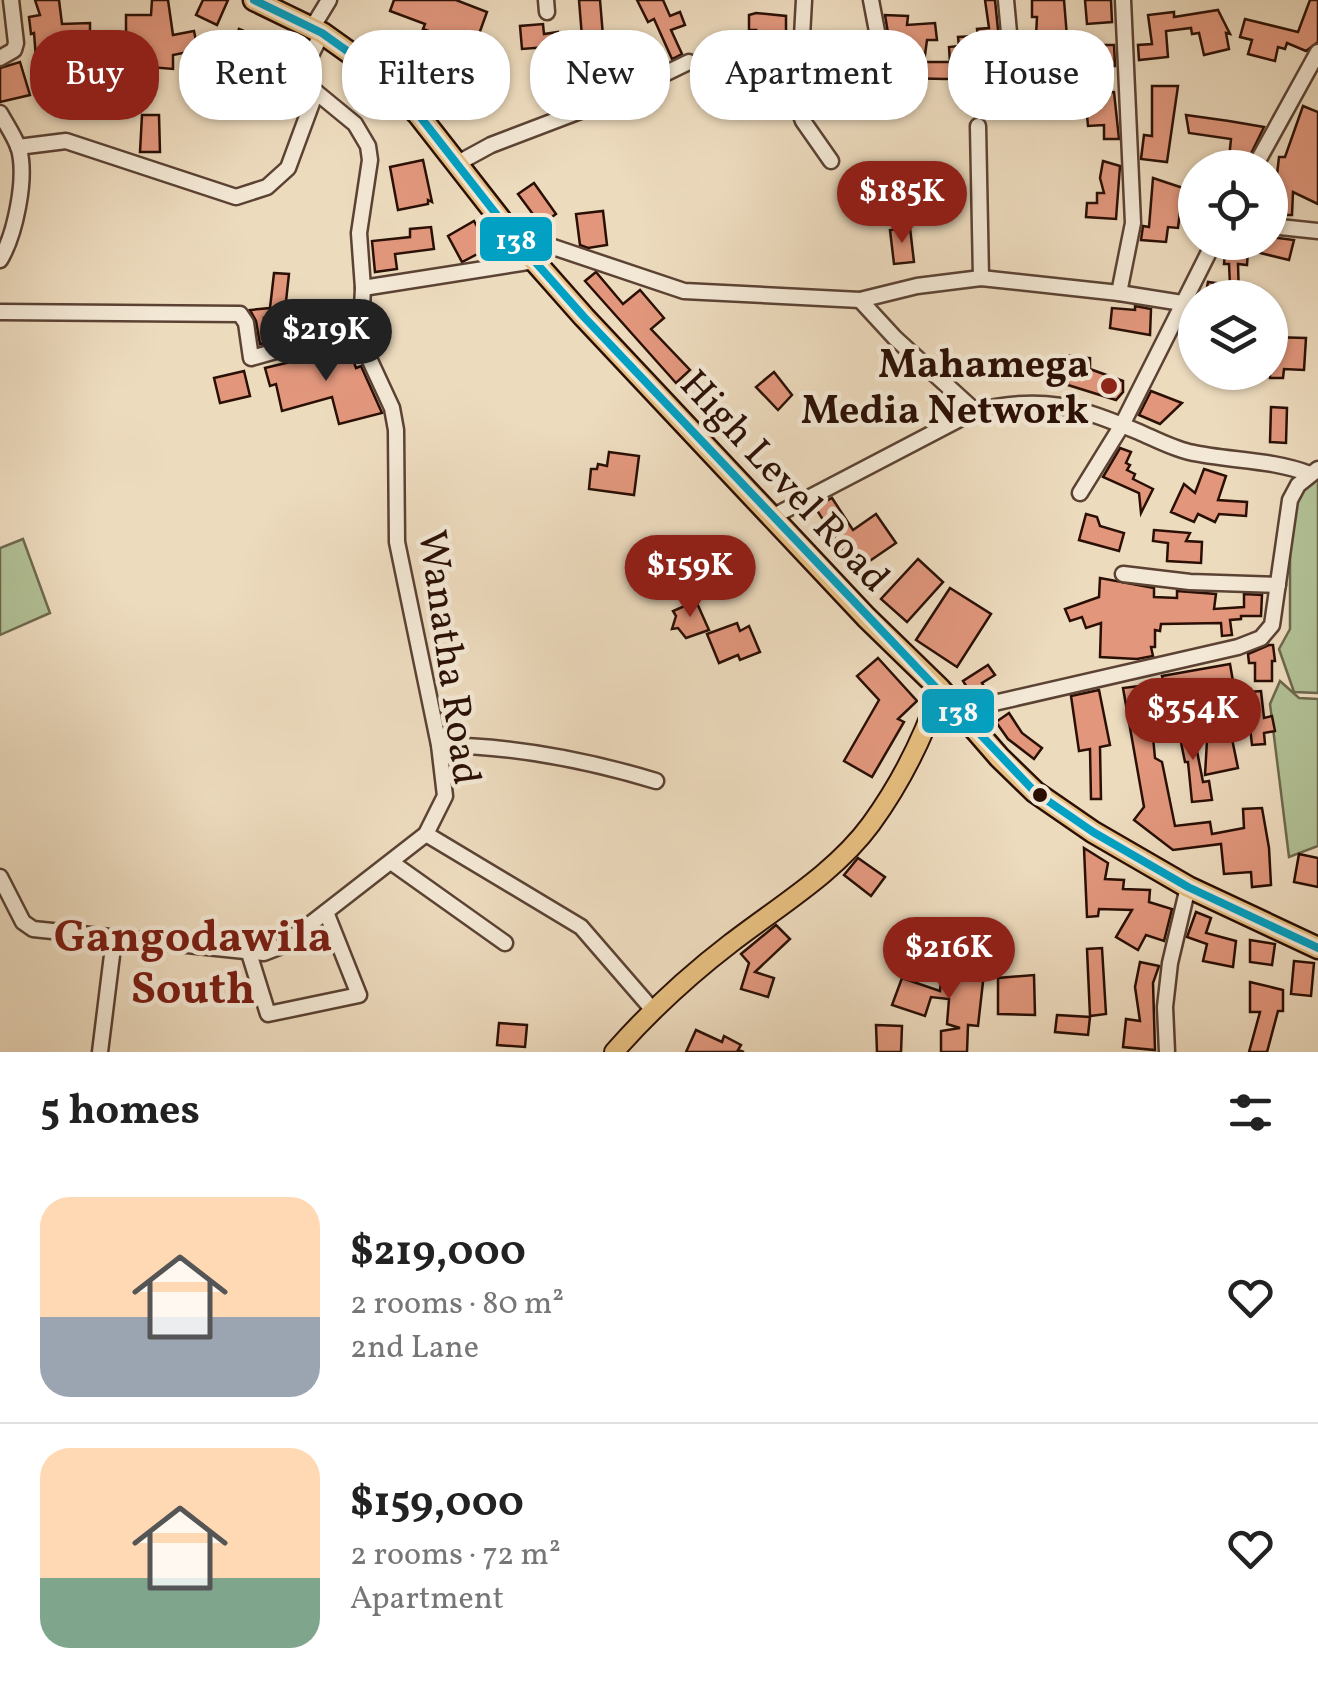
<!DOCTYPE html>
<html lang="en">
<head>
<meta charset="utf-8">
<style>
  :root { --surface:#fff; --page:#f2f2f2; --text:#222; --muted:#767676; --line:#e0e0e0; --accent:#8f2418 }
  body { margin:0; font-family:Vollkorn,serif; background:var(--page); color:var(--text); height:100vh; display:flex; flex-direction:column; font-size:38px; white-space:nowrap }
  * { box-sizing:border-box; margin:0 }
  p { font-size:32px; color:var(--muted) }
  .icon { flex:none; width:55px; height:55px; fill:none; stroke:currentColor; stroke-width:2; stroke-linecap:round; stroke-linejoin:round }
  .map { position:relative; height:1052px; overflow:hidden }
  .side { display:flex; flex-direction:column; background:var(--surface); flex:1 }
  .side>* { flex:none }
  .banner { position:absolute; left:30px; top:30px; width:1260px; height:90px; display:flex; gap:20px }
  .fabs { position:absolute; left:1178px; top:150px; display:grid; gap:20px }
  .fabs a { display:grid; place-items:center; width:110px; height:110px; border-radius:50%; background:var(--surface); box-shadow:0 2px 8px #0004; font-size:50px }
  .price { position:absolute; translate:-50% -85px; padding:0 22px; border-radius:35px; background:var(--accent); color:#fff; font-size:32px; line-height:65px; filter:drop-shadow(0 2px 5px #0008) }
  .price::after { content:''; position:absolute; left:50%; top:60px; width:30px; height:22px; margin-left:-15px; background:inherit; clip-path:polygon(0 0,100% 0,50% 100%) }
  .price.active { background:#222; color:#fff }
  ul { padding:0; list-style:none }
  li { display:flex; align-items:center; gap:30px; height:250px; padding:0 40px }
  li+li { border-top:2px solid var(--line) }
  li span { display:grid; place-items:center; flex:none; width:280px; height:200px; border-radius:30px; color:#555 }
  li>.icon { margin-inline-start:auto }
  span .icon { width:120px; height:120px; fill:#fffc; stroke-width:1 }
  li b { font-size:42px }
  h2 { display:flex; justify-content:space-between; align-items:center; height:120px; padding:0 40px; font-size:42px }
  .pill { padding:0 35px; border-radius:40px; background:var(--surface); box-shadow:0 2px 8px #0004; font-size:35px; line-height:90px }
  .pill.active { background:var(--accent); color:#fff }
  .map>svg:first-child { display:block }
</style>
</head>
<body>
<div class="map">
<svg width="1318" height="1052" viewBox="0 0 1318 1052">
  <rect width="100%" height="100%" fill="#eddbbe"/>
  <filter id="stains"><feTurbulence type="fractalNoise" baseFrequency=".002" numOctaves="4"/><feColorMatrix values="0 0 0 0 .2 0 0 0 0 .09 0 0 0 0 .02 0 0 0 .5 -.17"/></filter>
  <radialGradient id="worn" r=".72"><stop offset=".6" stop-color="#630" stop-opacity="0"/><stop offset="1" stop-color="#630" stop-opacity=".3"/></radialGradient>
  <!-- green -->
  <g fill="#b2c196" stroke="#6e684e" stroke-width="2.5">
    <path d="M1318,469v224l-24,-1 -15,-43 11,-20v-129z"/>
    <path d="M23,539l27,74 -50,22v-87z"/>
    <path d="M1280,681l19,17 19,1v147l-29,11 -19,-153z"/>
  </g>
  <!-- building -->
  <g fill="#e2977d" stroke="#2a0f05" stroke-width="2.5">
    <path d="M35,0h24l3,24 28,-1v21h-15v20h-20l6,26 -22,6 -5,-63 -3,1 -2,-17 11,-2z"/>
    <path d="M152,0h16l5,35 21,-4 4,19 -25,5v14l-47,-4v-50h25z"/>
    <path d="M203,0h25l-11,25 -21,-10z"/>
    <path d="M394,0h62l31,12 -13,36 -51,-19 2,-5 -35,-13z"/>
    <path d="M579,0h21l3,36 -21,1z"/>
    <path d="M637,0h26l7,16 10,-4 5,13 -14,5 11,24 -10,5 -18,-40 -6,3z"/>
    <path d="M985,0h10l8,79h-5v-4l-52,4 -49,-1 2,-33h-9l-5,-30 23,1 -1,9 28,-2 2,17h-10l-3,22h26l-1,-15 10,-1 -1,-9 20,-1 -1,-7 12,-1z"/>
    <path d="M1032,0h32l3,37 -31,-1 1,-19h-5z"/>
    <path d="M1085,0h26l1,22 -25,2z"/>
    <path d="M1310,0h8v42l-12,9 -19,-8 -2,6 -7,-2 -3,14 -27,-7 4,-14 -12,-3 5,-18 53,13z"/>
    <path d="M1218,10l12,24 -4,-1 3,16 -25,6 -5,-22 -7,1 -1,-6 -25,3 2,26 -29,3 -1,-15 14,-1 -4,-29 26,-3v5z"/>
    <path d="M756,13l30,3v19h-4l-3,22v10h7v10l-31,-1 1,-20 -4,-4 4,-22h-7v-15z"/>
    <path d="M543,24l1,10 14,-2 2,14 -38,3 -2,-23z"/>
    <path d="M239,29l25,10 -7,11 2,48 -20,-1 -7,-16 -4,-24z"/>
    <path d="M287,34l19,8 -12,23 -17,-7z"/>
    <path d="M632,37l7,18 -25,9 2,3 -21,9 2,7 -19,6 -6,-16 11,-4 -4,-11z"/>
    <path d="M1083,45h31l1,21h-32z"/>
    <path d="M20,62l10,33 -30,7v-34z"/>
    <path d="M1152,86h26l-11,76 -26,-3 3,-24 8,1z"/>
    <path d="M1114,92l5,47h-15v-14l-16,1 -3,-32z"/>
    <path d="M1303,106l15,6v92l-25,-12 -1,23h-21v-23h4l4,-35h6z"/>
    <path d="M142,115h17l1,37h-20z"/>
    <path d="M1186,115l43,6 35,6 -20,41h-16l3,-29 -42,-6z"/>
    <path d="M423,160l9,42 -4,-2v4l-30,6 -8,-43z"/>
    <path d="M1103,161l17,5 -4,53 -30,-2 1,-14h10v-10h7l-4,-15z"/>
    <path d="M1153,178l42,14v14l-14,-2 -3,24 -10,-1 -2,15 -25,-2 2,-14 6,1z"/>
    <path d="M534,183l22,31 -15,11 -23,-31z"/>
    <path d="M603,211l4,34 -19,3 -8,-3 -4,-31z"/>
    <path d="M474,221l15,27 -27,14 -14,-26z"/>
    <path d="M431,227l3,22 -39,5 2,15 -22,3 -3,-31 38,-4v-8z"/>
    <path d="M910,228l4,34 -20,2 -4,-34z"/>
    <path d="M1270,237l24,3 -5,20 -41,-10 -1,15 -9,-1 1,34h-34l3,-16 22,3 -1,-21h-5l1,-12h5v-10h40z"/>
    <path d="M596,272l27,32 17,-14 24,28 -13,11 39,41 -14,13 -91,-102z"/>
    <path d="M274,273l15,1 -5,46 -20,-2 2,25 -6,1 -4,-23 -6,-11 20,-2z"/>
    <path d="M339,302l5,18 -38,11 -5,-18z"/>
    <path d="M1135,306l16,3 -1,26 -40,-7 2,-20 23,2z"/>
    <path d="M1270,337l36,1 -2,32 -20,-1 -1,9h-13z"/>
    <path d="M347,343l9,25 5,-2 21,47 -43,11 -7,-27 -50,14 -6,-27 -6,2 -5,-18 62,-15 -1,-3z"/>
    <path d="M1062,355l28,3v11l33,12v11l-7,8 -48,-15 1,-12 -9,-1z"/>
    <path d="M244,371l6,25 -30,7 -6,-25z"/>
    <path d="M774,372l18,23 -14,15 -22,-23z"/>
    <path d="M1151,391l31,12 -22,21 -21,-9z"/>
    <path d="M1271,407l16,1 -1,35 -16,-1z"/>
    <path d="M1120,448l11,4 -5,11 4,2 -3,5 8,4 -2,5 20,10 -12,24 -2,-20 -36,-16z"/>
    <path d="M609,452l30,4 -5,39 -45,-6 2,-20h6l1,-5 9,2z"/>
    <path d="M1204,469l22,7 -8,24 29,2 -1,14 -27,-2 -4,8 -17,-8 -4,8 -23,-10 13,-28 11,9z"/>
    <path d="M832,498l21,32 23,-16 20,29 -41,28 -40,-64z"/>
    <path d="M1086,514l11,3 3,9 24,7 -5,18 -40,-11z"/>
    <path d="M1154,530l36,3 -4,8 16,1 -1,21 -34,-2 1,-18 -15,-2z"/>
    <path d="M918,559l25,23 -36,40 -26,-23z"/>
    <path d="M1100,578l54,10v9l23,1v-7l39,3 -2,15 30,-2v-13l18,1 -1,21h-20v3l-11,1 2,15 -10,1 -1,-13 -60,1 -1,7 -5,-1v17h-4l2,9 -16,3 -37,-2 1,-34 -15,5 -4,-11 -12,4 -5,-12 34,-12z"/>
    <path d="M950,588l41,26 -34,53 -41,-27z"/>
    <path d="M696,601l13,29 -23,8 -8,-10 -6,1 4,-13 -3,-5z"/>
    <path d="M737,623l3,8 9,-5 11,26 -20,8 -2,-5 -19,8 -12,-29z"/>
    <path d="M1269,645h4l2,16h-3v20h-17v-18h-6l-1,-9z"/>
    <path d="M878,658l39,43 -19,18 6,3 -32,55 -28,-16 35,-61 -22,-24z"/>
    <path d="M1230,664l5,29 26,-2 3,27 8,-2 3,15 -11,2 1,11 -13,1 -2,-18 -20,2 8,39 -33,7 4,-69 -5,1 -3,-17 -47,9 1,6h-5l5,53 7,4 13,64 35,-4 2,12 32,-6 -1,-19 19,-1 7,40 2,37 -19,2 -1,-15 -27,2 -3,-30 -48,6 -39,-30 10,-13 -21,-119 41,-5 -2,-7z"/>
    <path d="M988,665l7,10 -13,8 6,10 -15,4 -10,-16z"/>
    <path d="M1099,690l11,55 -10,2 1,52h-10l-1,-50 -11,2 -8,-55z"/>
    <path d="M1009,713l13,20 20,15 -8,11 -26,-20 -12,-17z"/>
    <path d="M1191,720l12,62 6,-1 3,19 -20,2 -4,-40h-3l-8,-39z"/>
    <path d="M1084,848l24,15 -3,16 19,1 -1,9 27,1 -1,12 23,7 -8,32 -18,-6 -8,15 -22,-13 16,-27 -33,-1 -1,7 -11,1z"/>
    <path d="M1299,854l19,4v29l-24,-5z"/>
    <path d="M858,858l27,19 -14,19 -27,-21z"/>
    <path d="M1196,912l15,6 -5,15 30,8 -3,26 -30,-6 4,-17 -20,-7z"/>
    <path d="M776,925l14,14 -35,33 19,6 -6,19 -27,-8 8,-26 -8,-9z"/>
    <path d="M1250,940l25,4 -3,21 -22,-3z"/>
    <path d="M1102,948l4,66 -16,2 -3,-67z"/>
    <path d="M955,961l30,3 -7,62 -10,-1 -1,27h-26v-21l19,-3 -13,-4 2,-25 -18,-2 -6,19 -33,-11 10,-27 38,13 1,-11 12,1z"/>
    <path d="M1294,961l20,2 -3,33 -20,-2z"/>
    <path d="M1140,962l19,4 -6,17 2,67 -32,-3 3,-28 14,2 -5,-34z"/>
    <path d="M1034,975l1,40 -37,-1v-36z"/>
    <path d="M1250,982l33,8v21h-5l-11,41h-18l11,-40h-10z"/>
    <path d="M1057,1015l33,2 -2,18 -33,-3z"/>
    <path d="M499,1023l28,2 -2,22 -28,-2z"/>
    <path d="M876,1025l26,1 -1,26h-24z"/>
    <path d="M696,1030l26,12 2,-6 17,9 -3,5 6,2h-58z"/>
  </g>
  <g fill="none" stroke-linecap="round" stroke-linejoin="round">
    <defs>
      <g id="minor">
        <path d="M546,0l1,12"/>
        <path d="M804,0l-6,108 5,13 28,40"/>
        <path d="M871,0l20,105"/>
        <path d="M1006,0l7,76"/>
        <path d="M312,28l17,-28"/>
        <path d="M0,58l14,-8 2,-7 -5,-43"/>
        <path d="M0,113c6,11 15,24 19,36 8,30 -4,86 -19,111"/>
        <path d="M978,126l3,152"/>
        <path d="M18,147l48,-6 170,56 31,-10 21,-19 28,-76"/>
        <path d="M458,163l33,-18 126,-48 72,-35"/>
        <path d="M1254,168l64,-116"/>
        <path d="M1270,226l48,5"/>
        <path d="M522,247h31l131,44 176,9 57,-14 64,-8 138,15 63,10"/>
        <path d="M363,288l171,-27"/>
        <path d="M1119,293l14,-70 -10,-223"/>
        <path d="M860,300l35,38 80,73"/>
        <path d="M0,312l240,2 6,9 5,35 110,-31"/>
        <path d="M1080,493l42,-68 92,-183"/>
        <path d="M774,516l201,-105c68,-16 101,-5 164,21 16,7 33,16 50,20 40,9 82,7 121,22"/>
        <path d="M1123,574l67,8 88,3"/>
        <path d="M959,711l279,-64 23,-9 11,-13 18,-125 8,-15 20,-16"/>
        <path d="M439,745c73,1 148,15 217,36"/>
        <path d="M426,834l155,93 71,82"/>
        <path d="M391,862l114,81"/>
        <path d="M0,877l23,45 10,7 231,24 18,-7 144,-112 19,-38 -6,-51 -42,-203 -1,-112 -4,-22 -25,-54 -6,-27 2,-39 -4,-55 11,-73 -2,-14 -13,-22 -39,-32 -14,-7 -1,-10 21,-42"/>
        <path d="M249,953l19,61 91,-19 -33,-83"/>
        <path d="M100,1052l14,-113"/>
        <path d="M1167,1052l-2,-45 5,-44 18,-76"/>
      </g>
      <path id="major" d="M614,1052c36,-41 74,-76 117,-109 48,-37 104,-70 140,-119 29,-40 53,-88 69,-135"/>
      <path id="highway" d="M254,0l68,33 49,35 47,46 104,133 62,70 282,300 74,72 59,68 36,35 58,40 95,55 130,61"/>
    </defs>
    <!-- minor casing -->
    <use href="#minor" stroke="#5b4233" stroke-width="19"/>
    <!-- major casing -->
    <use href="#major" stroke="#2a0f05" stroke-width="22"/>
    <!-- highway casing -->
    <use href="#highway" stroke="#2a0f05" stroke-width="25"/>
    <!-- minor -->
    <use href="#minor" stroke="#f3e8d5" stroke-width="14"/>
    <!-- major -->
    <use href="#major" stroke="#e6be7f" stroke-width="18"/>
    <!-- highway -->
    <use href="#highway" stroke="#e6be7f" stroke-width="20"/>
    <defs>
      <path id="bus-1" d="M254,0l68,33 49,35 47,46 104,133 62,70 451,475 58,40 95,55 130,61"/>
    </defs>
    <!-- bus-1 casing -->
    <use href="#bus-1" stroke="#f3e8d5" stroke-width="15"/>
    <!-- bus-1 -->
    <use href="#bus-1" stroke="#02a1c4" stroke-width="8"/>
  </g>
  <!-- markers -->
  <circle fill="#8f2418" stroke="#f3e8d5" stroke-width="4" cx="1109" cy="386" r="10"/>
  <circle fill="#2a0f05" stroke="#f3e8d5" stroke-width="4" cx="1040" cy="795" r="9"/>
  <g text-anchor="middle" stroke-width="9" stroke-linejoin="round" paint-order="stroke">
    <!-- poi labels -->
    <g font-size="40" font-weight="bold" fill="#2a0f05" stroke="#f3e8d5" text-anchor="end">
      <text x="1089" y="377">Mahamega<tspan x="1089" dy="46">Media Network</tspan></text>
    </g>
    <!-- street labels -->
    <g font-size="40" fill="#2a0f05" stroke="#f3e8d5">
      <text transform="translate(786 480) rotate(47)" y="14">High Level Road</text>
      <text transform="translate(451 657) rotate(82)" y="14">Wanatha Road</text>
    </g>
    <!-- quarter labels -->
    <g font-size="45" font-weight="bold" fill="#7a1f14" stroke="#f3e8d5">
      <text x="193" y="951">Gangodawila<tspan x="193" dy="52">South</tspan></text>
    </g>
  </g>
  <g stroke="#f3e8d5" stroke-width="4">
    <rect x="478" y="215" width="76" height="48" rx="10" fill="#02a1c4"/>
    <rect x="920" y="687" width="76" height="48" rx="10" fill="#02a1c4"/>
  </g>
  <g font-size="28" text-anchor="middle" font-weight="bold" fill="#fff">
    <text x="516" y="249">138</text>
    <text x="958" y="721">138</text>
  </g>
  <rect width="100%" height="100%" filter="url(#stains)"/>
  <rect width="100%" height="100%" fill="url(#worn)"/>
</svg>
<div class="fabs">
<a><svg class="icon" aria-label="locate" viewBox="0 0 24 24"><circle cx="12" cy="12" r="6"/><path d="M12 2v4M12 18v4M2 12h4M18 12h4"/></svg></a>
<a><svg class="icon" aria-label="layers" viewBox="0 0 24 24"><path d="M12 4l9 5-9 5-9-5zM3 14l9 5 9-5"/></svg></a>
</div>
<b class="price" style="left:902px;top:246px">$185K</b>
<b class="price active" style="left:326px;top:384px">$219K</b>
<b class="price" style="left:690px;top:620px">$159K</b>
<b class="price" style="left:1193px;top:763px">$354K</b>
<b class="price" style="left:949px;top:1002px">$216K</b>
<div class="banner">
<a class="pill active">Buy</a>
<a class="pill">Rent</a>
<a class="pill">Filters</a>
<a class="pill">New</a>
<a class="pill">Apartment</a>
<a class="pill">House</a>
</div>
</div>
<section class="side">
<h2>5 homes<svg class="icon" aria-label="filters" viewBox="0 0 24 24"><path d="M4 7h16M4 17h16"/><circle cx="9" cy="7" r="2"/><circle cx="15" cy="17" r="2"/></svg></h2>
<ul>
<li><span style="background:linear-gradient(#ffd9b3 60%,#9aa5b1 0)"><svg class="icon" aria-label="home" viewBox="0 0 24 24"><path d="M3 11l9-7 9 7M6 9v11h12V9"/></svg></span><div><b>$219,000</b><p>2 rooms · 80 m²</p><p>2nd Lane</p></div><svg class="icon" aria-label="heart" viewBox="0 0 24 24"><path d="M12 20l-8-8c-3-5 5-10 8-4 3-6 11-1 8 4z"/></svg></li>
<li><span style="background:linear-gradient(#ffd9b3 65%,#7fa58c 0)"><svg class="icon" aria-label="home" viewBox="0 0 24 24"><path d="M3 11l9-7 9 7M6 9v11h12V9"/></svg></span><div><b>$159,000</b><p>2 rooms · 72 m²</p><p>Apartment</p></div><svg class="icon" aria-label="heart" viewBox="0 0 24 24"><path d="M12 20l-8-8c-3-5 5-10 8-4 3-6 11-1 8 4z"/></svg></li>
</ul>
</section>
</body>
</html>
